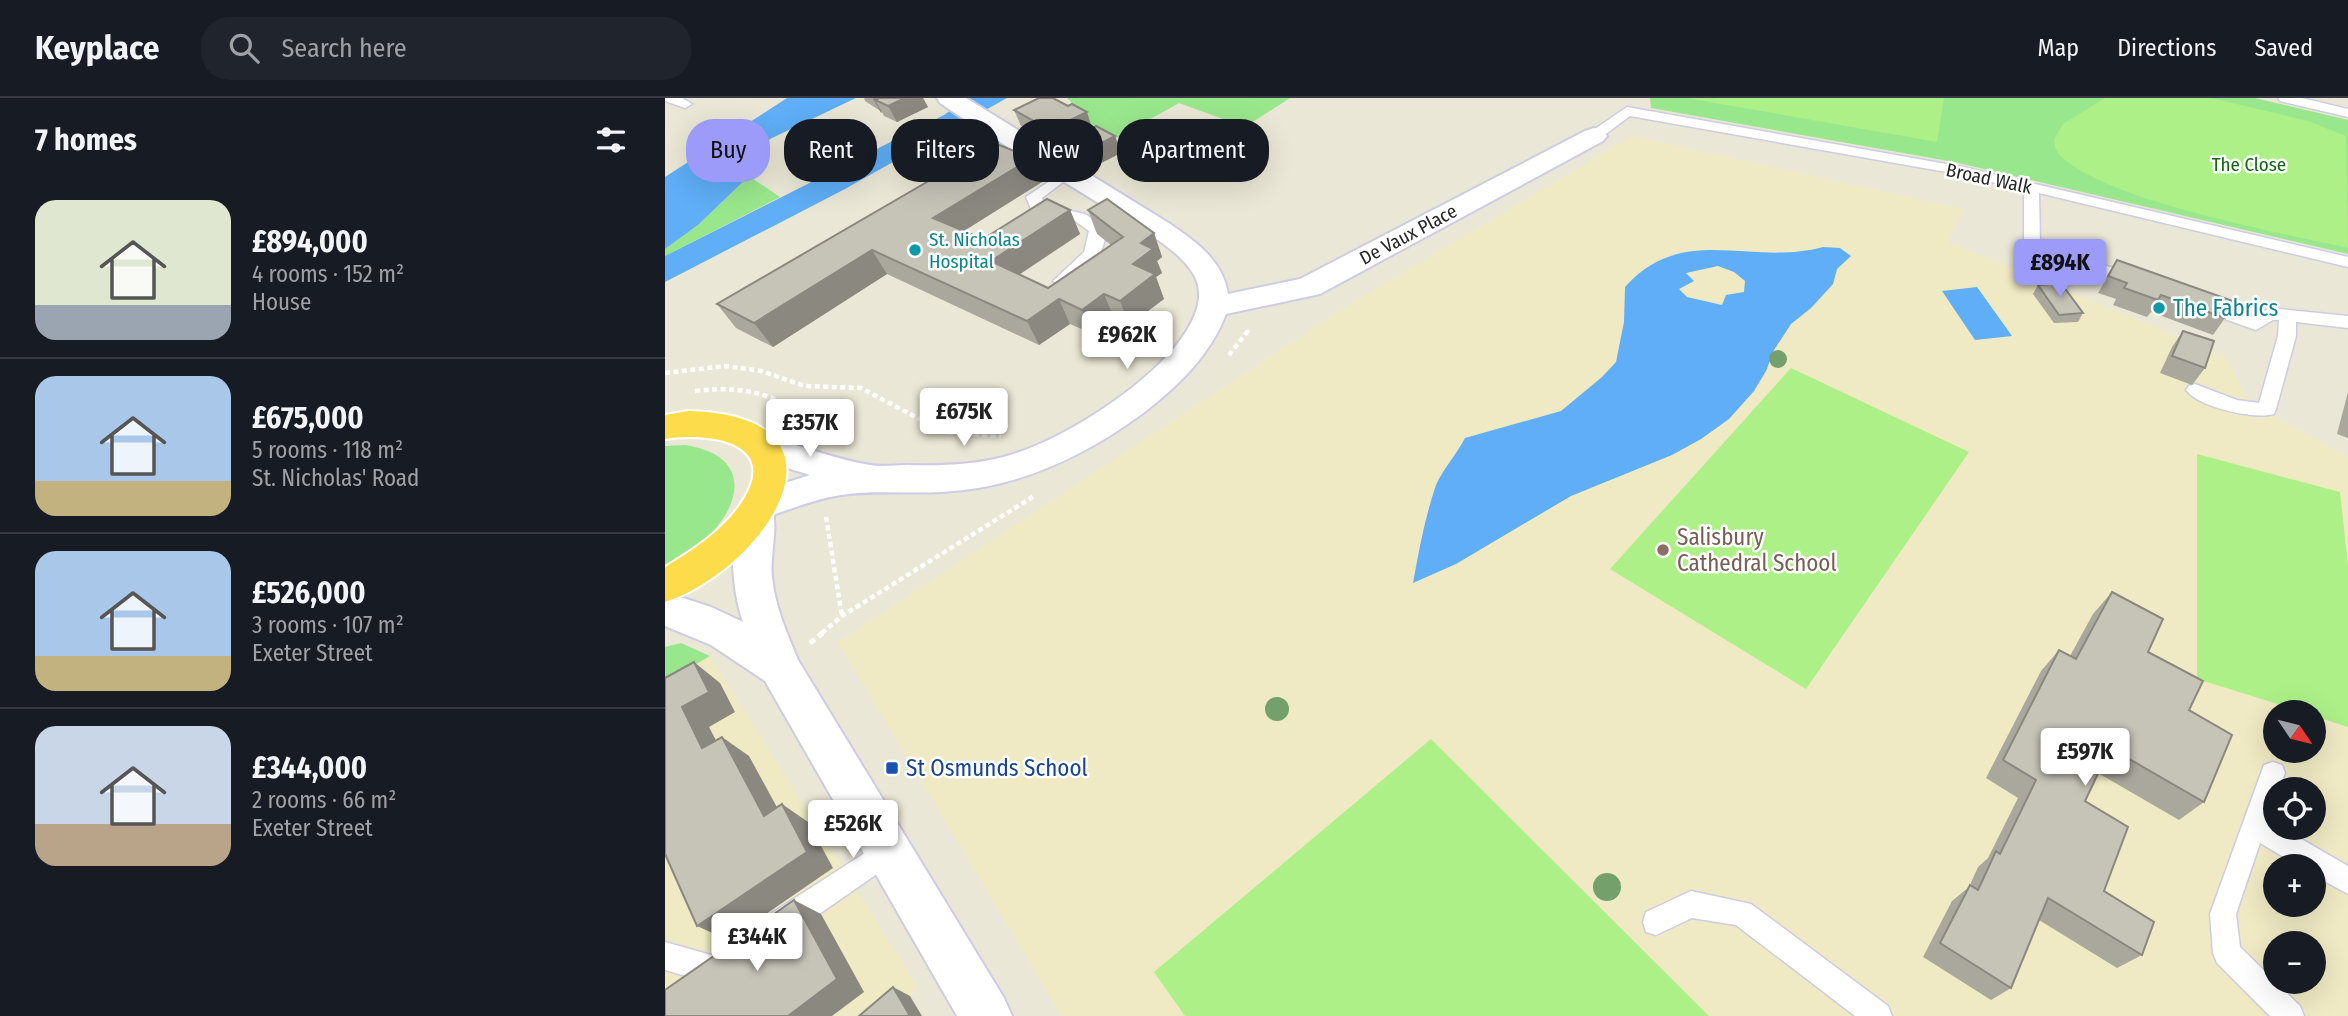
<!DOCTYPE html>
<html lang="en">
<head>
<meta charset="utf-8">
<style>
  :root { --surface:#171b24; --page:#20242c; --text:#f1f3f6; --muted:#9ea1a6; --line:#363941; --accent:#9c9bfa }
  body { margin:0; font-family:"Fira Sans Condensed",sans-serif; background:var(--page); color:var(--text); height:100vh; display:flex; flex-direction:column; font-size:26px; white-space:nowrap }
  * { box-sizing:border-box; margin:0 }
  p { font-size:23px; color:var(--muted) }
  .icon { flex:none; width:38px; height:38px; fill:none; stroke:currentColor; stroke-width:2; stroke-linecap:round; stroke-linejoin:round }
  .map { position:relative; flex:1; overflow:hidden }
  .drawer { display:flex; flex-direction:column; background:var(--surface); width:665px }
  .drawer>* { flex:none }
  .guide { position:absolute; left:21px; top:21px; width:665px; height:63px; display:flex; gap:14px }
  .needle { width:46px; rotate:125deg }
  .fabs { position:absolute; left:1598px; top:602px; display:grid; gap:14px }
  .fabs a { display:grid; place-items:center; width:63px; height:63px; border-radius:50%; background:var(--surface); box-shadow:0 7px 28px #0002; font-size:35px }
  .price { position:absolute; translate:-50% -60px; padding:0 16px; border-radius:7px; background:#fff; color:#222; font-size:23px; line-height:46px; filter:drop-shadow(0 2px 4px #0008) }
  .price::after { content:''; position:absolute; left:50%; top:42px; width:21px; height:16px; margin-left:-10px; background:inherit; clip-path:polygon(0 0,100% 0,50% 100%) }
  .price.selected { background:var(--accent); color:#111 }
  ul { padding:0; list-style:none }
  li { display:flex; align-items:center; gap:21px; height:175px; padding:0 35px }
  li+li { border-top:2px solid var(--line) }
  li span { display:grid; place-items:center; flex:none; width:196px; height:140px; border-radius:21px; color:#555 }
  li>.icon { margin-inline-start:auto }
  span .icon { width:84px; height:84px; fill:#fffc; stroke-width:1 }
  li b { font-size:30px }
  h2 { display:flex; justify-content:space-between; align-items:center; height:84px; padding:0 35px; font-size:30px }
  .pill { padding:0 24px; border-radius:28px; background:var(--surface); box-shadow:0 7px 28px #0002; font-size:24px; line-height:63px }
  .pill.selected { background:var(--accent); color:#111 }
  header { display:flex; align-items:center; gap:42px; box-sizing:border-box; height:98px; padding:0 35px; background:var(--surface); border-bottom:2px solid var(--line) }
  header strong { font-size:33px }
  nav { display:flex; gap:38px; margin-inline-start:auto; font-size:24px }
  .search { width:490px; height:63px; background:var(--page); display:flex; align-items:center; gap:18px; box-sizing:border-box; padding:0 24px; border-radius:28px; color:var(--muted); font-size:26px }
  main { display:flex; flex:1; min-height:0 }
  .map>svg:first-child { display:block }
</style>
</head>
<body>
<header>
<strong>Keyplace</strong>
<div class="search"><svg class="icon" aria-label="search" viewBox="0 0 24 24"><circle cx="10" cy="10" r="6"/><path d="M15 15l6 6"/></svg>Search here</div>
<nav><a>Map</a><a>Directions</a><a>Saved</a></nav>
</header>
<main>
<section class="drawer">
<h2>7 homes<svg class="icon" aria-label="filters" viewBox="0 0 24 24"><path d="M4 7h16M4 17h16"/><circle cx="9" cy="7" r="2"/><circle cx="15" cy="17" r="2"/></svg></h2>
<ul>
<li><span style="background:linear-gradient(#dfe7d0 75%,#9aa5b1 0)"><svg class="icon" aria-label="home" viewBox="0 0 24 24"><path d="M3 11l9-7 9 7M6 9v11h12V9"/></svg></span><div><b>£894,000</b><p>4 rooms · 152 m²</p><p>House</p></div></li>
<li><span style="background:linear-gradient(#a9c7e8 75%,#c2b280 0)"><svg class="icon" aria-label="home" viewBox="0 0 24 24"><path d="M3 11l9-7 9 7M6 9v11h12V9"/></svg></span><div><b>£675,000</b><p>5 rooms · 118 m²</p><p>St. Nicholas' Road</p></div></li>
<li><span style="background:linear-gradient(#a9c7e8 75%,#c2b280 0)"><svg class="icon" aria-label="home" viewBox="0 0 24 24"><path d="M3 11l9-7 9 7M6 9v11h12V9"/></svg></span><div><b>£526,000</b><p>3 rooms · 107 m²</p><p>Exeter Street</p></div></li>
<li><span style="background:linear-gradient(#c9d6e8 70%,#b9a48a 0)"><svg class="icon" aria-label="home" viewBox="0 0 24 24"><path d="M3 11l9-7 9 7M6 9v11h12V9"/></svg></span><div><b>£344,000</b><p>2 rooms · 66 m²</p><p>Exeter Street</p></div></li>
</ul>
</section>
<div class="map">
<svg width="1683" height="918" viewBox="0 0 1683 918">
  <rect width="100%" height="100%" fill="#ebe7d6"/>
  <!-- education -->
  <g fill="#efeac3" fill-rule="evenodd">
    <path d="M967,38l331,73 -15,33 277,114 24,46 99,55v559h-1286l-224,-374 503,-332zM1610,614h38v39h-38zM1610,691h38v39h-38zM1610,768h38v39h-38zM1610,845h38v39h-38z"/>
    <path d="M45,558l208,332 -32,28h-221v-334z"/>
  </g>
  <!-- green -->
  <g fill="#99e78d">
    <path d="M402,0h223l-45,29 -66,-24 -70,39z"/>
    <path d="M985,0h605l93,22v134l-394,-92 -303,-54z"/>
    <path d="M84,78l31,21 -115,59v-7l33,-24z"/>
    <path d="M20,347c61,9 62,52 23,92 -12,13 -28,22 -43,32v-123z"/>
    <path d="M16,545l29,13 -45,26v-35z"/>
  </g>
  <!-- pitch -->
  <g fill="#adf088">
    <path d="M1022,0h257l-7,44z"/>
    <path d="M1440,0h107l96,23 38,15 2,112c-65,-15 -249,-48 -290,-95 -3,-4 -3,-9 -4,-14l9,-15z"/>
    <path d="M1126,270l178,84 -163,237 -196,-120z"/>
    <path d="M1532,356l143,38 8,73v162l-34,-11 -1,-4h-10l-106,-33z"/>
    <path d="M766,641l278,277h-524l-31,-44z"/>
  </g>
  <!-- water -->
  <g fill="#5faef7" fill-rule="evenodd">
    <path d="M122,0h69l-86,41 -16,20 -5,17 -51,49 -33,24v-72z"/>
    <path d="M303,0h39l-162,91 -180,93v-26l279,-141z"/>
    <path d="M1158,149l17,1 11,8 -14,13 -4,15 -22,24 -20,16 -17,26 -8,21 -12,20 -25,28 -28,20 -29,16 -101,41 -115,68 -43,19c6,-33 12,-66 23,-98 7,-16 21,-31 29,-47l96,-27 41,-34 14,-15 8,-40 1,-35c58,-65 126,-20 198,-40zM1053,168l16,6 11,9 -1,11 -18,3 -4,10 -35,-8 -8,-8 15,-8 -8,-8z"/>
    <path d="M1312,189l35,49 -37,4 -33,-49z"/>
  </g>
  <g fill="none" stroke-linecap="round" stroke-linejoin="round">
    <defs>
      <g id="service">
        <path d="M0,0h17l10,6 -7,4 -20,-7z"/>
        <path d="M1613,0h24l46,11v8l-68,-16z"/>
        <path d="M962,9l336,60 385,90v10l-309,-74 1,50 102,35 2,4 -2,4 -6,1 -110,-38 -2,-3v-56l-61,-15 -333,-59 -31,23h-10v-6z"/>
        <path d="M404,70l7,4 -34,26 2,7 41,9 18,12c10,23 -21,55 -42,60l-8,-5 31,-29 5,-21 -14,-10 -43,-10 -6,-14z"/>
        <path d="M1538,202l51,17 16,-9 78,8v12l-52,-6v14l-20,73 -2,5c-20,6 -76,-7 -88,-24l3,-4 6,-2 42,16 22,3 19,-67 1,-16h-6l-17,10 -6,-2 -53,-19 -2,-4 2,-4z"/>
        <path d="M1608,664l9,3 3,8 -6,16h-4v11l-7,20 7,4v4h7l66,38v28l-35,-19v-9h-14l-39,-23 -24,71 4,33 60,59 4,10h-34l-53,-53 -4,-10 -3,-39 51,-141 3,-8z"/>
        <path d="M223,740l9,4 4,9 -4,9 -105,73 -10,3 -10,-3 -3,-10 3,-10z"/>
        <path d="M1026,793l60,13 137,102 4,10h-37l-119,-91 -44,-7 -36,17 -10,-3 -3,-10 3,-10z"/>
        <path d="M0,844l46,13 13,-6 10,4 4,10 -4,10 -21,11 -48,-14z"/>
      </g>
      <path id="minor" d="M272,0h29l201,124c27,18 56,38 61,72l72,-15 285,-148 9,-3 9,3 4,5 -4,5 -283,153 -94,20c-16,42 -49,73 -84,100 -60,44 -125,74 -200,78 -33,2 -67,-2 -101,3 -28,4 -54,16 -81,24l-13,-4 -5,-10 5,-10 63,-20 -59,-18 -6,-9 6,-9 12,-4c35,10 71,24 107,30 12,2 26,0 37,0 34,1 68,0 100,-9 56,-16 131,-65 168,-109 15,-19 33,-47 19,-72 -16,-28 -57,-47 -83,-64 -57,-36 -115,-70 -171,-108z"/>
      <path id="tertiary" d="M91,400l13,4c12,22 0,51 3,75 3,30 15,56 26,83l206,338 8,18h-55l-192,-335 -54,-36 -46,-19v-34l46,15 32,15c-11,-30 -16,-91 0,-120z"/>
      <path id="trunk" d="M23,313c178,4 80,156 -23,191v-35c28,-17 56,-35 75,-62 44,-63 -30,-73 -75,-66v-24z"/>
    </defs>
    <!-- service casing -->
    <use href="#service" stroke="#cccce2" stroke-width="3"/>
    <!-- minor casing -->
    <use href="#minor" stroke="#cccce2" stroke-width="4"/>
    <!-- tertiary casing -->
    <use href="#tertiary" stroke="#cccce2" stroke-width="4"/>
    <!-- trunk casing -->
    <use href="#trunk" stroke="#fff" stroke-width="4"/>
    <!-- path-far2 -->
    <path stroke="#fff" stroke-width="3.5" stroke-dasharray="3.5 2.5" stroke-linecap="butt" d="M582,235l3,-4"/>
    <!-- path-far1 -->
    <g stroke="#fff" stroke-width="4.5" stroke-dasharray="5 3.5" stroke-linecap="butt">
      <path d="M564,257l19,-24"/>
      <path d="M0,275l61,-7 35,5 44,15 56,2 83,44 57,4"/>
      <path d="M30,293c58,-7 90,7 135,43"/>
      <path d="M161,419l16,99"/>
      <path d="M157,535l20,-17 192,-120"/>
    </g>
    <!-- path -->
    <path stroke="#fff" stroke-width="5" stroke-dasharray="6 4.5" stroke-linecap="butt" d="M145,545l15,-12"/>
    <!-- service -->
    <use href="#service" fill="#fff" fill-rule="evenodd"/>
    <!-- minor -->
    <use href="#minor" fill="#fff" fill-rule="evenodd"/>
    <!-- tertiary -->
    <use href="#tertiary" fill="#fff" fill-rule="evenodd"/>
    <!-- trunk -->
    <use href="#trunk" fill="#fddc4c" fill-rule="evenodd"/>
  </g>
  <!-- trees -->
  <g fill="#74a16b">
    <circle cx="1113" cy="261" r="9"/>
    <circle cx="612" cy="611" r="12"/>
    <circle cx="942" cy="789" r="14"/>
  </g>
  <!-- wall -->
  <g fill="#aaa89d">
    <path d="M199,0h59l5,9 -31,15 -13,-6 -2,-4 -17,-11z"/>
    <path d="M349,12l78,18 29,25 -28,14 -19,-10 -6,-17 -12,6 -35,-20z"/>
    <path d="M377,84l-78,49 19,8 87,-29 10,24 -61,41 29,13 63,-43 -14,-11 -9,-24 66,23 8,24 -5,4 5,12 -6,4 8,22 -35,26 -15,-7 -21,16 -23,-10 -31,21 -152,-71 -114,73 -37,-19 -19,-24z"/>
    <path d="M1452,162l108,58 -12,17 -62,-23 -4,5 -34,-12 3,-6 -18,-6z"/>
    <path d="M1373,187l45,28 -5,9 -24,1 -21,-29z"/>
    <path d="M1518,233l22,37 -13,17 -32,-12 12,-26z"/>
    <path d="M1683,294v46l-11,-4z"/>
    <path d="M1447,494l36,60 41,58 15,92 -25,18 -81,-47 -13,28 19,90 38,64 -25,13 -78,-48 -28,68 -20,12 -68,-43 29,-56 17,-14 9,-20 10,-9 30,-60 -32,-20 55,-107 18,-21 11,6 23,-42z"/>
  </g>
  <!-- shaded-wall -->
  <g fill="#8b8880">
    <path d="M208,0h50l5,9 -31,15 -9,-16 -13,-6 7,12 -1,1z"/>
    <path d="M422,14l5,16 -36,18 -6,-16z"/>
    <path d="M450,38l6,17 -28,14 -6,-16z"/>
    <path d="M367,60l10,24 -96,60 -13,-24z"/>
    <path d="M405,112l10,24 -77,51 -12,-24z"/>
    <path d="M489,135l8,24 -5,4 5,12 -6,4 8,22 -35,26 -9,-24 21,-58z"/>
    <path d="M207,152l15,24 -114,73 -19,-24z"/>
    <path d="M439,196l10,24 -21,16 -11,-24z"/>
    <path d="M394,201l11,25 -31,21 -12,-24z"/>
    <path d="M29,564l26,21 15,29 -26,15 21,40 -28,-19 -20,-41z"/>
    <path d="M57,639l27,19 42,77 -27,-17z"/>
    <path d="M117,706l26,18 25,46 -105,72 -31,-14z"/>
    <path d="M129,802l27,14 43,78 -32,24h-44z"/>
    <path d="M228,889l17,9 12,20h-12z"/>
  </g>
  <!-- building -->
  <g fill="#c6c3b7" stroke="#8b8880" stroke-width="2">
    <path d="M214,0h26l-17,8 -13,-6z"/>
    <path d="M374,0h14l15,8 4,-2 15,8 -37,18 -36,-20z"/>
    <path d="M431,28l19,10 -28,15 -19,-11z"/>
    <path d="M329,45l38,15 -99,60 50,21 64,-40 23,11 -79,51 57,27 75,-51 -35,-27 19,-11 47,34 -13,10 12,6 -20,15 22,10 -35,27 -16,-7 -22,16 -23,-11 -32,22 -155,-71 -118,73 -37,-19z"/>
    <path d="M1452,162l116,41 -8,17 -64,-23 -3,5 -34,-12 3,-5 -19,-7z"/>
    <path d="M1396,185l22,30 -24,2 -21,-30z"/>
    <path d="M1518,233l31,10 -9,27 -33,-12z"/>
    <path d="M1447,494l51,27 -15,33 55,29 -14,29 43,25 -28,67 -94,-54 -25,53 43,26 -24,64 50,31 -12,33 -94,-57 -37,90 -71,-45 30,-58 8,5 18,-39 4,3 36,-74 -33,-20 56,-110 17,9z"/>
    <path d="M29,564l15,30 -27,15 20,41 20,-11 42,79 18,-12 25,48 -110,74 -32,-72v-176z"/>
    <path d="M129,802l43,79 -49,37h-123v-26z"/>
    <path d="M228,889l17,29h-51z"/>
  </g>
  <!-- markers -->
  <g fill="#0f9aa8" stroke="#fff" stroke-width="2.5">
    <circle cx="250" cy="152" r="7"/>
    <circle cx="1494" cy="210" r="7"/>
  </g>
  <circle fill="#8d6e63" stroke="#fff" stroke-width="2.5" cx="998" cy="452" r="7"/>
  <rect fill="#1a4fb4" stroke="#fff" stroke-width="2.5" x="220" y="663" width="14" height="14" rx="3.5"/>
  <g text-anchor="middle" stroke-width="5" stroke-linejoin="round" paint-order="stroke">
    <!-- far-park labels -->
    <g font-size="19" fill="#136714" stroke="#fff">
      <text x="1584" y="73">The Close</text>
    </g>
    <!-- far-street labels -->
    <g font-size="19" fill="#272727" stroke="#fff">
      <text transform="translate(1324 80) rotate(12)" y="7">Broad Walk</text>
      <text transform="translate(743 136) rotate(-28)" y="7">De Vaux Place</text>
    </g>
    <!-- far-culture labels -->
    <g font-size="19" fill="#0d838f" stroke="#fff" text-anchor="start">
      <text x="264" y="148">St. Nicholas<tspan x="264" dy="22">Hospital</tspan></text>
    </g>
    <!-- culture labels -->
    <g font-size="23" fill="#0d838f" stroke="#fff" text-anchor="start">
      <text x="1508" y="218">The Fabrics</text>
    </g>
    <!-- education labels -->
    <g font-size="23" fill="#785e54" stroke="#fff" text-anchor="start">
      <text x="1012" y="447">Salisbury<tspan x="1012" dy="26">Cathedral School</tspan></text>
    </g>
    <!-- transit labels -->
    <g font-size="23" fill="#164399" stroke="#fff" text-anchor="start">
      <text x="241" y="678">St Osmunds School</text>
    </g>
  </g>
</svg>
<div class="fabs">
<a><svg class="needle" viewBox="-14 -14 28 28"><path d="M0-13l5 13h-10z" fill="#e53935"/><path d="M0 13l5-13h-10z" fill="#9ea1a6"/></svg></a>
<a><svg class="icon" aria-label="locate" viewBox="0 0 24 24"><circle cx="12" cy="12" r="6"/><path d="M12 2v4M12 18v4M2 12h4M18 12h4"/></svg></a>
<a>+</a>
<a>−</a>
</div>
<b class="price selected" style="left:1395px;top:201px">£894K</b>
<b class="price" style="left:462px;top:273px">£962K</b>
<b class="price" style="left:299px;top:350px">£675K</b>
<b class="price" style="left:145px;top:361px">£357K</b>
<b class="price" style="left:1420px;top:690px">£597K</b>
<b class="price" style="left:188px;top:762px">£526K</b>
<b class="price" style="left:92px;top:875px">£344K</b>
<div class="guide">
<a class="pill selected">Buy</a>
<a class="pill">Rent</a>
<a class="pill">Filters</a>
<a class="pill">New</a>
<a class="pill">Apartment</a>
</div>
</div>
</main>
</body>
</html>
